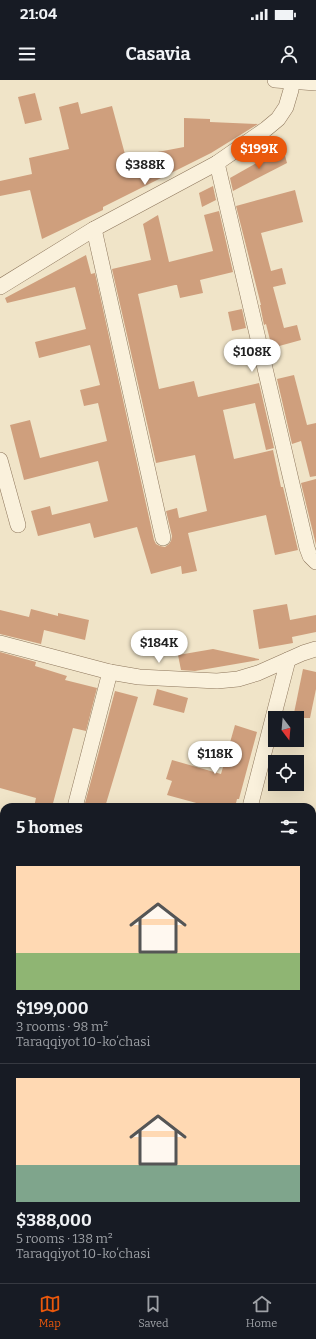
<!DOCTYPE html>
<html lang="en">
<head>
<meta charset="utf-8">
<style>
  :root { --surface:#171b24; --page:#242831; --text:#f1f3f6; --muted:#9ea1a6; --line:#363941; --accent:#ea580c }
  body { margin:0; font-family:Bitter,serif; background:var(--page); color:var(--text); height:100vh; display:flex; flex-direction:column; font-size:15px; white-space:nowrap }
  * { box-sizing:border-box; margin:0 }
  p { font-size:13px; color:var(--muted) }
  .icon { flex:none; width:22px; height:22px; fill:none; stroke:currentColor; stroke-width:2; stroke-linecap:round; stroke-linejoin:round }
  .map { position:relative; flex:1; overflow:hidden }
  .side { position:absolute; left:0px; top:723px; width:316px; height:480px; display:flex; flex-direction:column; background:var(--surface); border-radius:12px 12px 0 0; box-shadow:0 4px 16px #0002 }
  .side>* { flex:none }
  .needle { width:26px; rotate:164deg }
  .tools { position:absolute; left:268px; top:631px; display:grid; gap:8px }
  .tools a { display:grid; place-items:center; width:36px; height:36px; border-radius:0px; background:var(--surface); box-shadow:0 4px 16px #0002; font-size:20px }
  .price { position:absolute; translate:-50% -34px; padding:0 9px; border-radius:14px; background:#fff; color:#222; font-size:13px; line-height:26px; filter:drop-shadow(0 1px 2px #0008) }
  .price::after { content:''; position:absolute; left:50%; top:24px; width:12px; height:9px; margin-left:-6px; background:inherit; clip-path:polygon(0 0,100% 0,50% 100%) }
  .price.current { background:var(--accent); color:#fff }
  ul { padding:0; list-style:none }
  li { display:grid; align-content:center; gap:8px; height:212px; padding:0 16px }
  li+li { border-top:1px solid var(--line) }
  li span { display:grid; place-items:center; height:124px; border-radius:0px; color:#555 }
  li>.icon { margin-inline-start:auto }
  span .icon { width:72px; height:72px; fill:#fffc; stroke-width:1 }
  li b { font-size:17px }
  h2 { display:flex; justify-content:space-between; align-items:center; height:48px; padding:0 16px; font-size:17px }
  .status { display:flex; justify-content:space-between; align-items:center; height:28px; padding:0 20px; background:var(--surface); direction:ltr }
  .status svg { height:11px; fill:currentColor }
  header { display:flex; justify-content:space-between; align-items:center; height:52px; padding:0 16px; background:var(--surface); font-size:18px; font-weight:700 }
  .tab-bar { display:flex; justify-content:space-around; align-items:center; height:56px; border-top:1px solid var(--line); background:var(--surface); font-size:11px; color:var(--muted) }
  .tab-bar a { display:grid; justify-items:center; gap:2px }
  .tab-bar .current { color:var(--accent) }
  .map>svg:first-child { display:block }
</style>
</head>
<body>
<div class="status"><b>21:04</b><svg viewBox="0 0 49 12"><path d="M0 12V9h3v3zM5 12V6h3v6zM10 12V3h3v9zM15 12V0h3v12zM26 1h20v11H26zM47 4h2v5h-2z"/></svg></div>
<header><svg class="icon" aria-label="menu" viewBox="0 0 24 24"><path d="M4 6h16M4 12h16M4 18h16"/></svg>Casavia<svg class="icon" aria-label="person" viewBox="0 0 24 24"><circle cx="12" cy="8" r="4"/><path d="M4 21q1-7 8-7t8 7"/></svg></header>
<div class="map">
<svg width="316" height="1203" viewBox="0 0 316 1203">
  <rect width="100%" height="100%" fill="#f0e4c8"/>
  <!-- building -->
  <g fill="#cf9f7d">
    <path d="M35,13l7,27 -17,4 -7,-27z"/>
    <path d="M78,22l3,12 31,-8 14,52 58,-11v-29l26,1v3l48,2 -47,29 -108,54v3l-61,29 -12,-49 -30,6v-15l32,-7 -3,-16 40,-9 -10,-42z"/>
    <path d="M283,68l4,15 -54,28 -3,-13z"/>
    <path d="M213,106l3,14 -14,7 -3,-14z"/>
    <path d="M295,110l8,32 -42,11 10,38 11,-3 4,16 -13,3 11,41 13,-3 4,15 -29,8 -6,-24 -2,1 -4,-20h1l-25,-99z"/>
    <path d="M219,131l14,61 -33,8 3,13 -23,5 -3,-13h-2l-37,9 21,95 35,-8 4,16 61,-14 15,65 -8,2 -11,-47 -32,7 11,49 39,-9 8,37h2l15,63 -23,5 -9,-40 -78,18 9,38 -15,3 -1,-8 -30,8 -14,-47 -43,11 -4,-15 -52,13 -7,-25 19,-5 2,9 56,-14 -10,-40 -74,19 -14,-55 20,-5 10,38 67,-17 -9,-38 -14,3 -4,-16 20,-5 -10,-40 -51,13 -4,-16 51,-13 -11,-42 -68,16 -2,-5 81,-43 5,19 4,-1 59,267 2,4 4,2 5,1 4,-3 2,-3 1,-5 -6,-25 11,-3 2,10 28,-7 -12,-56 -39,8 -44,-194 39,-9 -8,-36 15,-9 11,47 44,-11 -9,-36z"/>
    <path d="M242,229l4,19 -14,3 -4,-19z"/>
    <path d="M294,295l13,50 9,-2v53l-6,1 -9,-36 -9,3 -15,-65z"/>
    <path d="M316,399v66l-15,-62z"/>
    <path d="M287,524l3,16 26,-5v17l-24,5 1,6 -34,6 -6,-39z"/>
    <path d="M31,529l27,7v-3l31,7 -4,20 -41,-10 -3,14 -41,-10v-24l29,7z"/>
    <path d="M213,569l46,10v1l-64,11 -14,-1 -3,-15z"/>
    <path d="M0,572l36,10 -1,4 32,10 -2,4 32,8 -11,43 -13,-3 -21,79h-18l2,-9 -36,-10z"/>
    <path d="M303,589l13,3v17l-6,29h-17z"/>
    <path d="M157,609l31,9 -4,15 -31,-8z"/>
    <path d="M115,611l23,6 -33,110h-21z"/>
    <path d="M235,645l22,7 -18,67h-2l-2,8h-24l-44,-12 5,-14 -6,-2 6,-19 49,14z"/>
  </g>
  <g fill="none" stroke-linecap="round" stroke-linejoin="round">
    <defs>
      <g id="minor">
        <path d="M275,0l41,3"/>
        <path d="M217,83l90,385 3,8 6,6"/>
        <path d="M94,149l69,309"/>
        <path d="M0,207l94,-58 123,-66 49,-34 12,-10 8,-12 5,-17v-9"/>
        <path d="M0,380l18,65"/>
        <path d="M0,563l110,29 29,5 78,4 21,-2 20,-6 45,-20 13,-4"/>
        <path d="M75,727l35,-135"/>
        <path d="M250,727l38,-147"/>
        <path d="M0,1008l4,-15"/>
        <path d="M312,1190l4,-14"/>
        <path d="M124,1203l1,-4"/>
        <path d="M309,1203l1,-4"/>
      </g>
    </defs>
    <!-- minor casing -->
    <use href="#minor" stroke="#8d765c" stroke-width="16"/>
    <!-- minor -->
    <use href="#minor" stroke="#faf1dc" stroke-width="15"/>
  </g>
</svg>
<div class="tools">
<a><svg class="needle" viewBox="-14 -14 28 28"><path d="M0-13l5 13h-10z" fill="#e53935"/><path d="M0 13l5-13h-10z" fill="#9ea1a6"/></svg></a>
<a><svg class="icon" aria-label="locate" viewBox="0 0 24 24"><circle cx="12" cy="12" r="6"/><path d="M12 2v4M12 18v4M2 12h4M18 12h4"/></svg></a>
</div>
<b class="price current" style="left:259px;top:90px">$199K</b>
<b class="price" style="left:145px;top:106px">$388K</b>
<b class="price" style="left:252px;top:293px">$108K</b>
<b class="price" style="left:159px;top:584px">$184K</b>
<b class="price" style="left:215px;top:695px">$118K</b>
<section class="side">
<h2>5 homes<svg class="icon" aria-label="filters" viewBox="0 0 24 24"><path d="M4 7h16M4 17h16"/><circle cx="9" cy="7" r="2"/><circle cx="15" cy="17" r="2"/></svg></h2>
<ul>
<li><span style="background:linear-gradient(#ffd9b3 70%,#8fb573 0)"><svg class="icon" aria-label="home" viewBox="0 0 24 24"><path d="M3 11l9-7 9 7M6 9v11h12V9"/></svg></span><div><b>$199,000</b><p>3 rooms · 98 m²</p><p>Taraqqiyot 10-koʻchasi</p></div></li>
<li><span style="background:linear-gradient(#ffd9b3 70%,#7fa58c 0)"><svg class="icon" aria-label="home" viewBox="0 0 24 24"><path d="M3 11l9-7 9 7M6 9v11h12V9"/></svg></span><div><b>$388,000</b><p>5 rooms · 138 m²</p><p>Taraqqiyot 10-koʻchasi</p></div></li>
</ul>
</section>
</div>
<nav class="tab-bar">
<a class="current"><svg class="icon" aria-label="map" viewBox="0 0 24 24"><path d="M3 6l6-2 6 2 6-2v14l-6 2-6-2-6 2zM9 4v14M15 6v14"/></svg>Map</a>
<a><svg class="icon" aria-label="saved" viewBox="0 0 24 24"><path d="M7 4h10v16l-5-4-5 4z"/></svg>Saved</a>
<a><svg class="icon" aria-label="home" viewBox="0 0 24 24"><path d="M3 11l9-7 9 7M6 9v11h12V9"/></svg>Home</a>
</nav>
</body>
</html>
